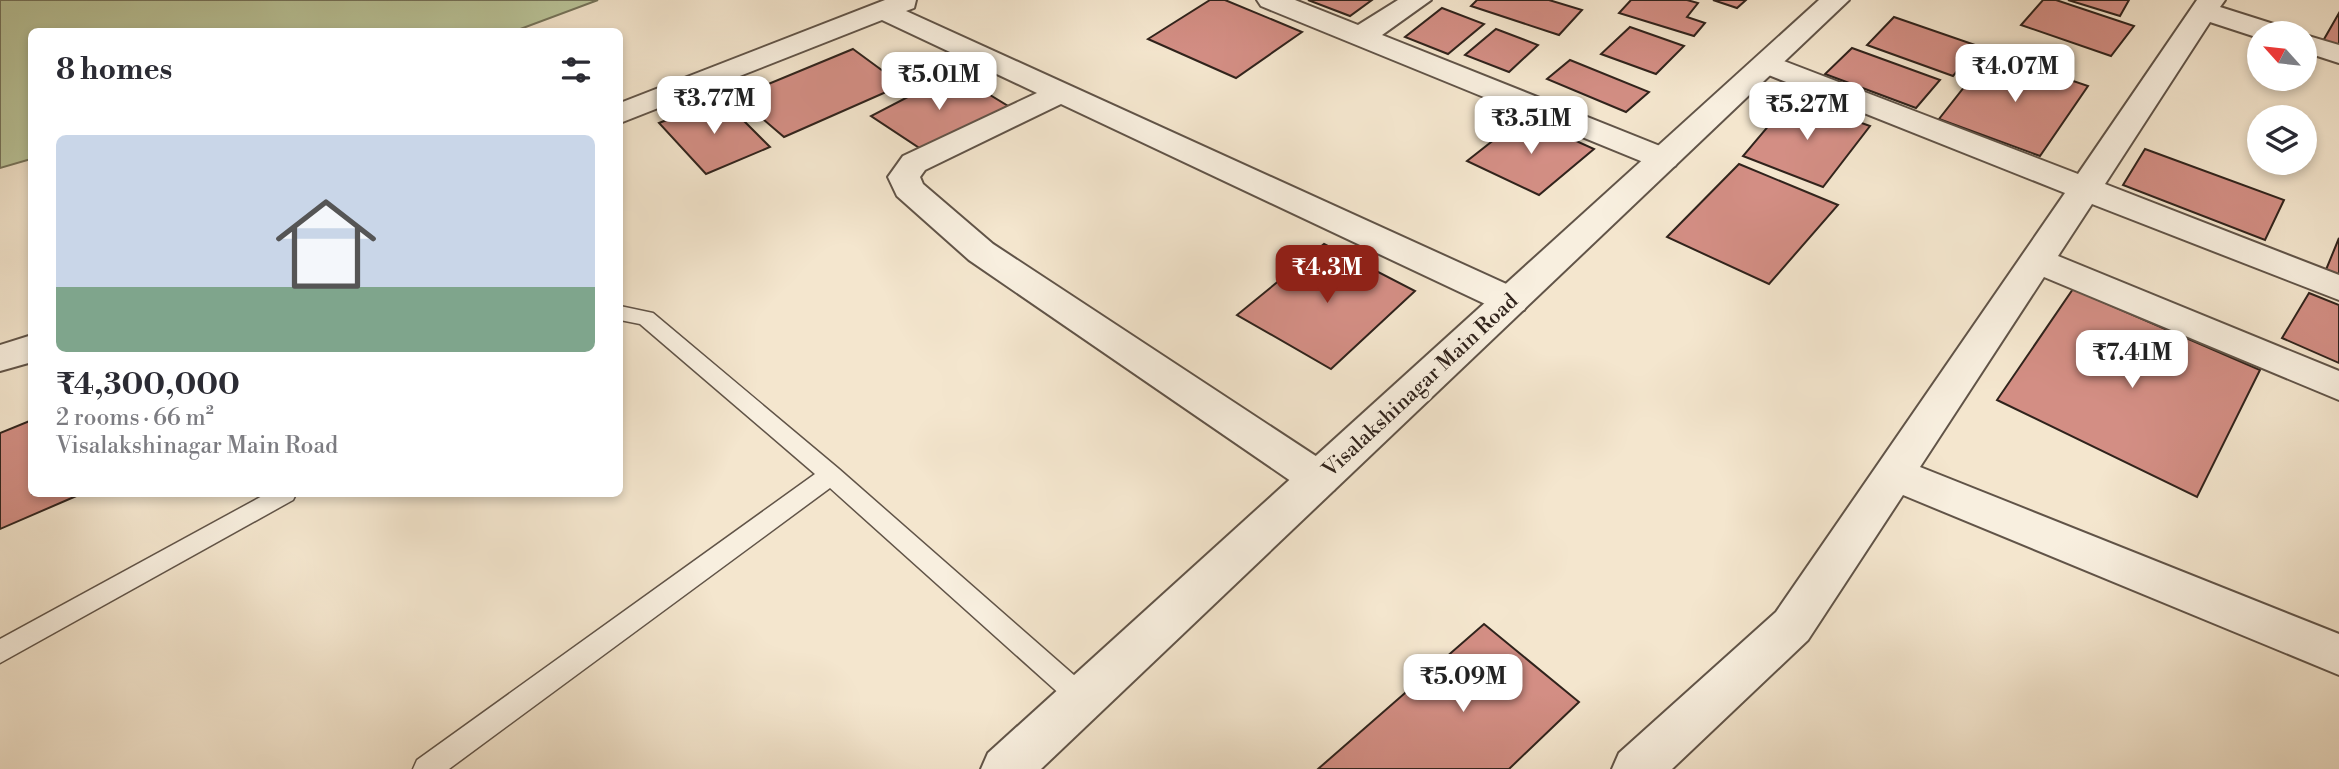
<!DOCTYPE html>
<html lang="en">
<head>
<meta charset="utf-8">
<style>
  :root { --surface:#fff; --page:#f7f7f7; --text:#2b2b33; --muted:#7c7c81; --line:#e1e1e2; --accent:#8f2418 }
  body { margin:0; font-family:"Libre Bodoni",serif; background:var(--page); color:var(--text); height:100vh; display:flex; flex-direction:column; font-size:26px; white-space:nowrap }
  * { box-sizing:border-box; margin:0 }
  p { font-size:23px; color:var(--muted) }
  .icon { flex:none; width:38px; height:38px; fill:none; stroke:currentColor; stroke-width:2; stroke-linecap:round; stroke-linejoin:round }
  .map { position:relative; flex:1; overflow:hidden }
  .sheet { position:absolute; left:28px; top:28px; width:595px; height:469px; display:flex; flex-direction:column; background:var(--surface); border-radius:10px; box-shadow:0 4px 10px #0003 }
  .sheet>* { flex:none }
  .needle { width:46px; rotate:297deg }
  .fabs { position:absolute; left:2247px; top:21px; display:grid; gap:14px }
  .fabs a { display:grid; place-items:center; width:70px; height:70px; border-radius:50%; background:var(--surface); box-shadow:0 4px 10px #0003; font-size:35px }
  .price { position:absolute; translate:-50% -60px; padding:0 16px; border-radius:14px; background:#fff; color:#222; font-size:23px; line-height:46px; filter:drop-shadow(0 2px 4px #0008) }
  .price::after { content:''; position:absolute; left:50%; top:42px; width:21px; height:16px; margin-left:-10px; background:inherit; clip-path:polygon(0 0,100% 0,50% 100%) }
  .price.active { background:var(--accent); color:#fff }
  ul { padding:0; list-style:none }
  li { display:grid; align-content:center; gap:14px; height:371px; padding:0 28px }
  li+li { border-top:2px solid var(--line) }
  li span { display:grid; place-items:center; height:217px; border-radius:10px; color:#555 }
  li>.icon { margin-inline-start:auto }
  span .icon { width:126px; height:126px; fill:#fffc; stroke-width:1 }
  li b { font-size:30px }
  h2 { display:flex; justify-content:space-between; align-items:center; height:84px; padding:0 28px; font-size:30px }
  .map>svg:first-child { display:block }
</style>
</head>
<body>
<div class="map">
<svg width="2339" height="769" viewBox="0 0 2339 769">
  <rect width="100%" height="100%" fill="#f4e6ce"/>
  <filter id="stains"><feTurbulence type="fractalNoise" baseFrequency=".00286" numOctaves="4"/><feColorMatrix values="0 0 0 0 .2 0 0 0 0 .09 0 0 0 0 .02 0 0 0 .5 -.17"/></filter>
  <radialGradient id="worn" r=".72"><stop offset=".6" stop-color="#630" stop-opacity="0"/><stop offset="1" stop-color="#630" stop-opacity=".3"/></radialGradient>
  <!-- green -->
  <path fill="#bac59a" stroke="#75745b" stroke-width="2" d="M0,0h598l-83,31 -483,1 -1,127 -31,9z"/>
  <!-- building -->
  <g fill="#d38e84" stroke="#30231c" stroke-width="2">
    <path d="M1210,0h15l77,32 -66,46 -88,-39z"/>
    <path d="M1308,0h64l-22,16z"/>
    <path d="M1477,0h72l33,10 -23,25 -88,-29z"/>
    <path d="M1631,0h56l11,3 -11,14 18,6 -11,13 -75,-23z"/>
    <path d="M1713,0h33l-9,8z"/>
    <path d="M2043,0h13l78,26 -23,30 -90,-31z"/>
    <path d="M2068,0h61l-9,16z"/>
    <path d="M1442,8l42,16 -36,30 -43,-17z"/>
    <path d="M2339,13v33l-16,-5z"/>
    <path d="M1894,17l84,29 -25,30 -86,-31z"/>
    <path d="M1630,27l54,19 -28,28 -55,-20z"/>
    <path d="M1496,29l42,16 -29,27 -44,-17z"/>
    <path d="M1852,48l88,32 -24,28 -91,-34z"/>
    <path d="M853,49l49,36 -118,52 -47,-40z"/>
    <path d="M1991,53l97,33 -48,70 -101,-37z"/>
    <path d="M1570,60l79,32 -23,20 -79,-33z"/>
    <path d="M954,73l54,33 -84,45 -53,-35z"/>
    <path d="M1792,98l78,28 -47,61 -80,-31z"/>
    <path d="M722,99l48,48 -64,27 -47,-51z"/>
    <path d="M1523,117l71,32 -55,46 -72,-34z"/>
    <path d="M2145,149l139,51 -19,40 -142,-55z"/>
    <path d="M1739,164l99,41 -69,79 -102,-47z"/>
    <path d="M2339,238v45l-16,-6z"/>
    <path d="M1324,244l91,47 -84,78 -94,-54z"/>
    <path d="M2073,289l187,81 -63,127 -200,-97z"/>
    <path d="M2309,293l30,12v58l-57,-25z"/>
    <path d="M32,420v74h49l-81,35v-96z"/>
    <path d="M1484,624l95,78 -70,67h-191z"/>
  </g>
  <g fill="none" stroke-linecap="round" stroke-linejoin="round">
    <defs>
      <g id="service">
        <path d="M620,306l33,7 186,156 252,221 4,8 -4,8 -9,4 -9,-4 -243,-218 -381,281h-36l4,-9 398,-286 -175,-150 -20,-4z"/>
        <path d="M266,494h30l-3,6 -293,163v-24z"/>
      </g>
      <g id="minor">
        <path d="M885,0h31l-2,8 -8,3 618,281 5,9 -5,9 -13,3 -13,-3 -437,-206 -136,66 -5,7 3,7 70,60 341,224 6,11 -6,11 -15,5 -15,-5 -335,-230 -72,-64 -9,-19 15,-21 134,-63 -155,-73 -262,103v-20z"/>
        <path d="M1257,0h38l63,25 40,-25h33l-49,35 293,117 5,7 -5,7 -11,3 -11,-3 -392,-160z"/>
        <path d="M2197,0h28l-5,7 63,20 4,6h-28v5l-49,-16 -105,162 234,91v25l-247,-96 -34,52 281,115v29l-295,-123 -124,190 419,167v41l-436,-180 -95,145 -136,129h-60l7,-16 157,-141 289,-419 -309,-123 -5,-6 5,-6 10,-3 10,3 302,116z"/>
        <path d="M2305,35l34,10v18l-34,-11z"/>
        <path d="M32,335v27l-32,9v-26z"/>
      </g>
      <path id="tertiary" d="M1819,0h30l-808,769h-60l7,-16z"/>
    </defs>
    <!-- service casing -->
    <use href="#service" stroke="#615448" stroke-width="3"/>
    <!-- minor casing -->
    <use href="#minor" stroke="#615448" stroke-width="4"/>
    <!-- tertiary casing -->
    <use href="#tertiary" stroke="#615448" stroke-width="4"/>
    <!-- service -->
    <use href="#service" fill="#f8efdf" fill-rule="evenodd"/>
    <!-- minor -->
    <use href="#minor" fill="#f8efdf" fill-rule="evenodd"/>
    <!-- tertiary -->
    <use href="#tertiary" fill="#f8efdf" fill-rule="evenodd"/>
  </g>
  <g text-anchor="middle" stroke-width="7" stroke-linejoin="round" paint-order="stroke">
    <!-- street labels -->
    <g font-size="21" fill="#30231c" stroke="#f8efdf">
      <text transform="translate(1420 385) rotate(-43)" y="7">Visalakshinagar Main Road</text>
    </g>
  </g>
  <rect width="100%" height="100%" filter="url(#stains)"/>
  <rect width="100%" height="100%" fill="url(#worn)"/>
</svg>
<div class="fabs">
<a><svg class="needle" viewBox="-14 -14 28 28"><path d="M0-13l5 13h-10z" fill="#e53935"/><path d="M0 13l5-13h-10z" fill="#7c7c81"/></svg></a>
<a><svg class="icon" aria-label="layers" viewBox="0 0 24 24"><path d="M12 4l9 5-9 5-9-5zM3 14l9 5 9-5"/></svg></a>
</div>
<b class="price" style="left:2015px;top:104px">₹4.07M</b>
<b class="price" style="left:939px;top:112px">₹5.01M</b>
<b class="price" style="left:714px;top:136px">₹3.77M</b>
<b class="price" style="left:1807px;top:142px">₹5.27M</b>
<b class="price" style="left:1531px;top:156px">₹3.51M</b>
<b class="price active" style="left:1327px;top:305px">₹4.3M</b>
<b class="price" style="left:2132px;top:390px">₹7.41M</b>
<b class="price" style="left:1463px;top:714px">₹5.09M</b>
<section class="sheet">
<h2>8 homes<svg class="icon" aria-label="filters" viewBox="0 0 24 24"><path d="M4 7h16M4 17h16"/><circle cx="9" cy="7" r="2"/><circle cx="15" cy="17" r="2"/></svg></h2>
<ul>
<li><span style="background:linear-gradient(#c9d6e8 70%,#7fa58c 0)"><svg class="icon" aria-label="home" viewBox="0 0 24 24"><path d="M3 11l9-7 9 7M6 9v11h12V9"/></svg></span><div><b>₹4,300,000</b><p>2 rooms · 66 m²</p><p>Visalakshinagar Main Road</p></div></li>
</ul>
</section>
</div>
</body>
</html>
